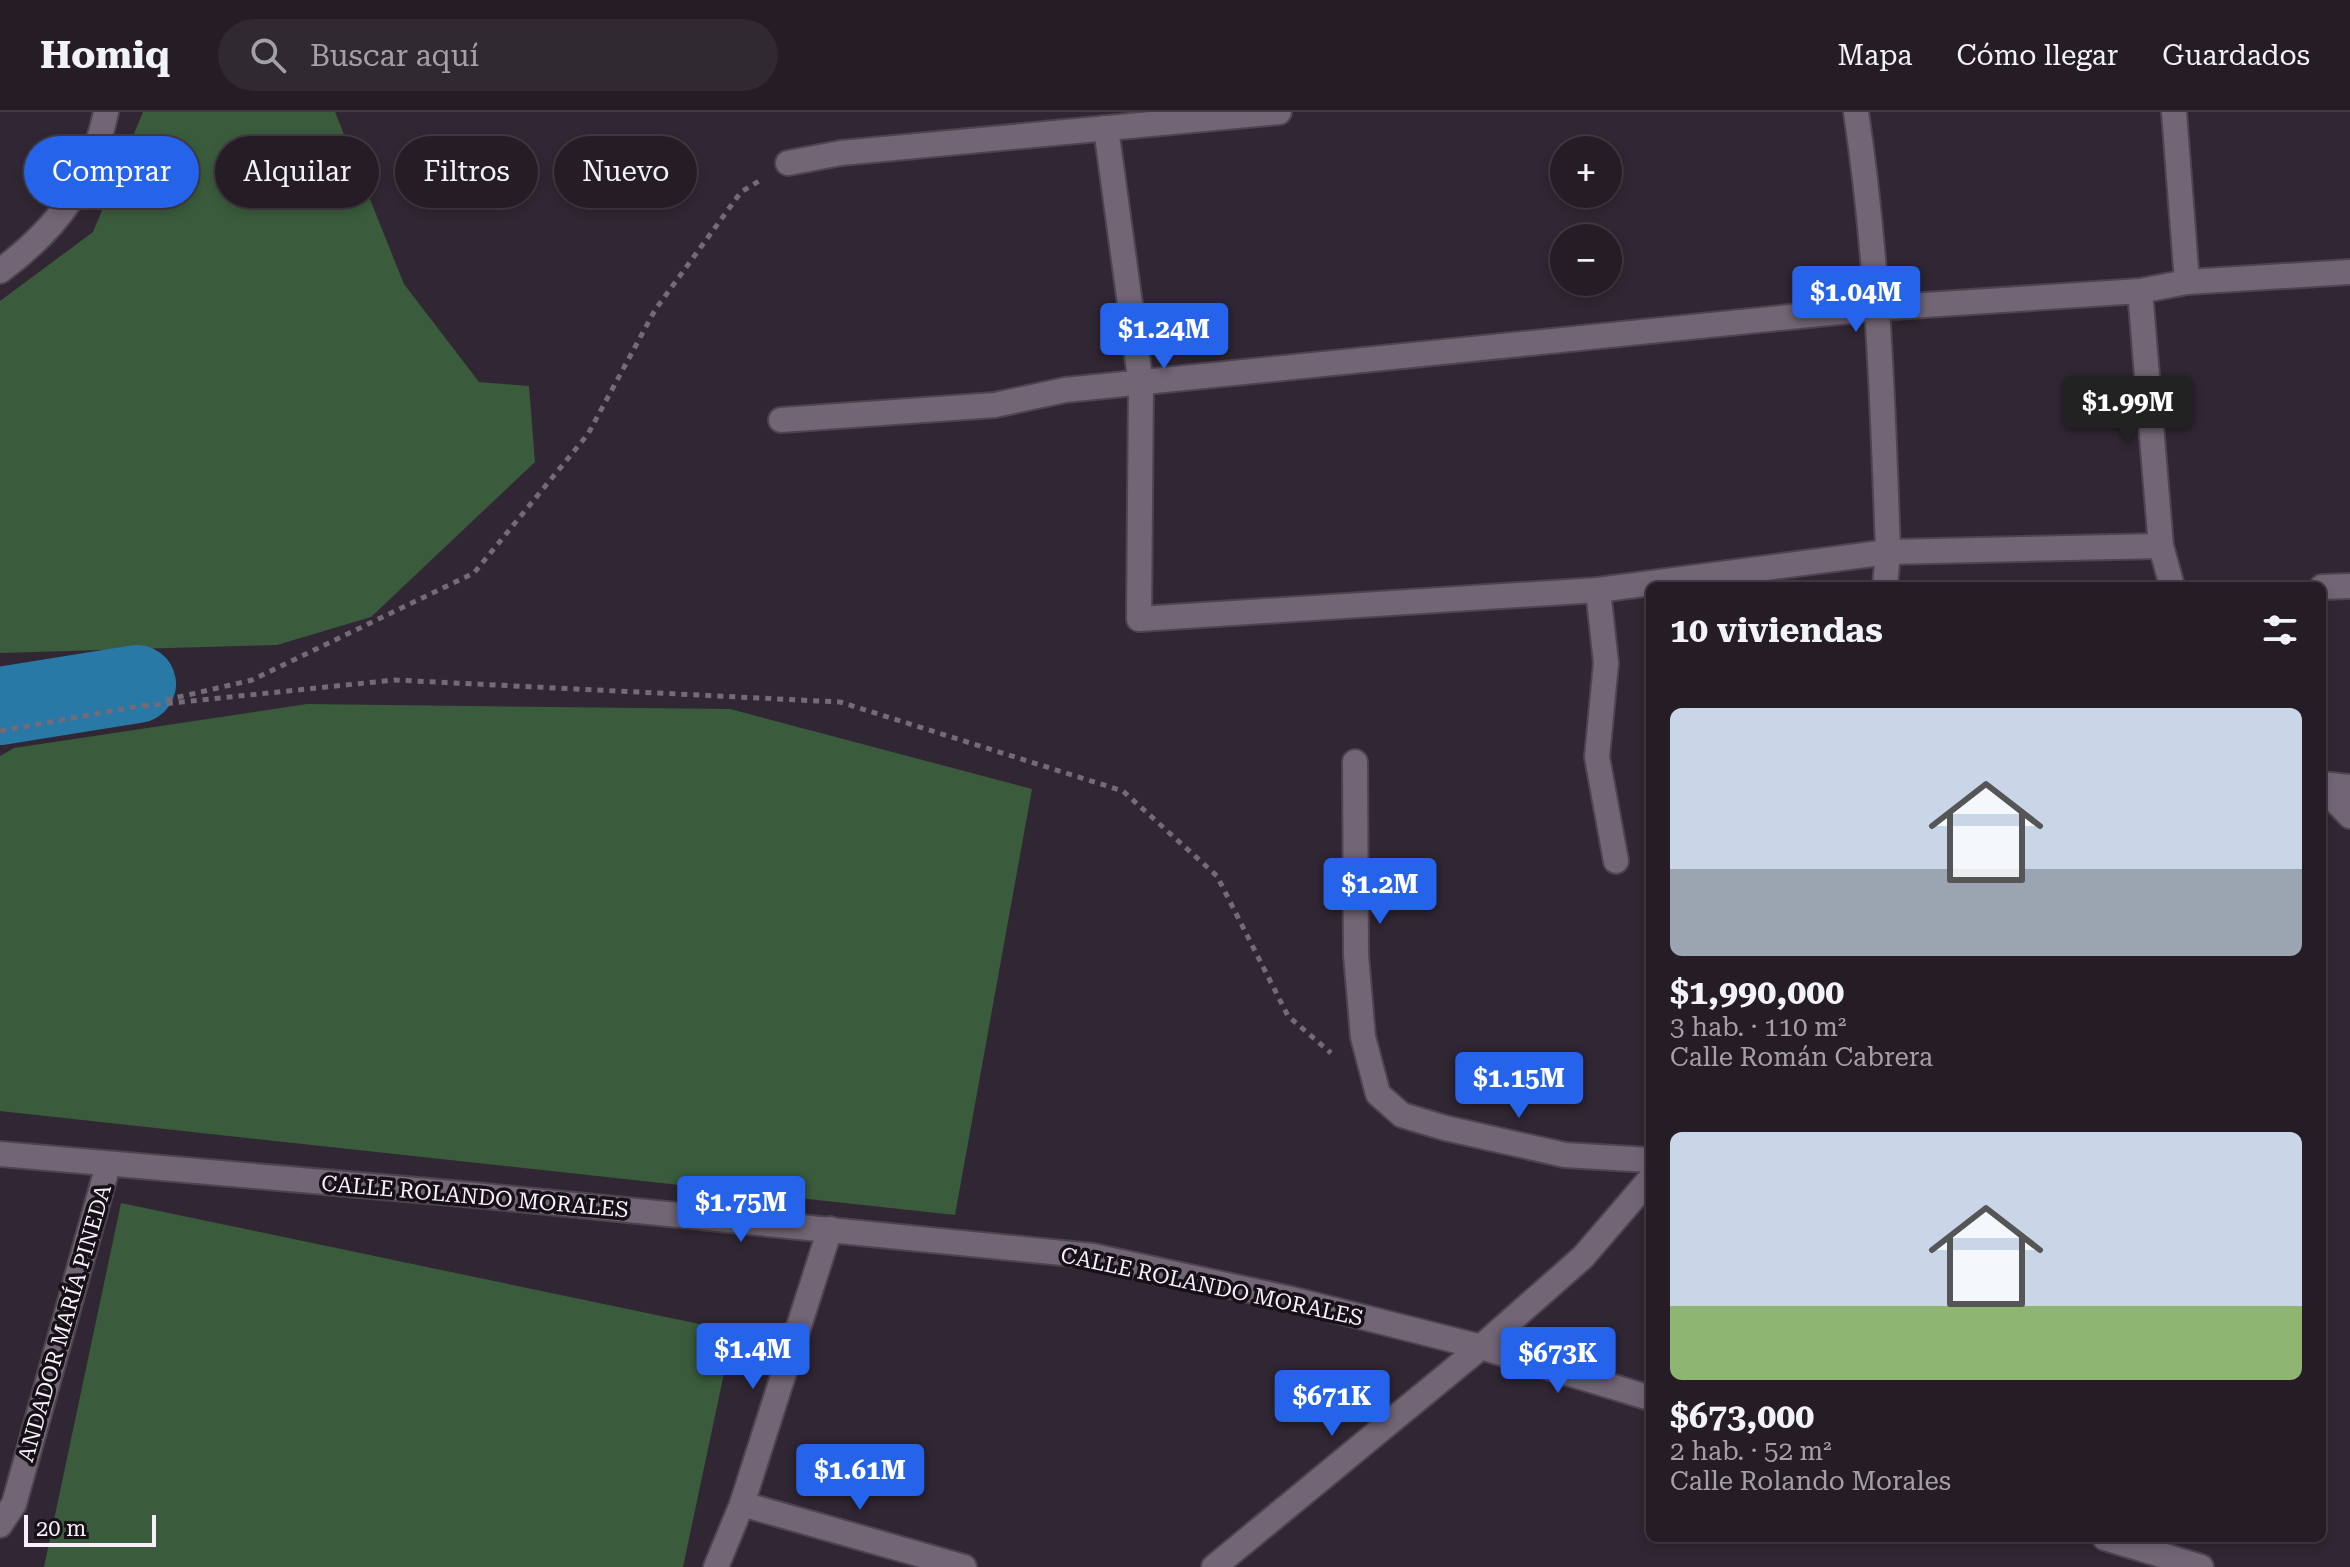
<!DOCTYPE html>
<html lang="es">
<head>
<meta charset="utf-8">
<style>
  :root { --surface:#251c26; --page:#312932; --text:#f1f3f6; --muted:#a3a1a7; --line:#423a43; --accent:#2563eb }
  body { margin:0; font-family:"Roboto Serif",serif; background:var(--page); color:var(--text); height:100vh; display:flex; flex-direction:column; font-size:30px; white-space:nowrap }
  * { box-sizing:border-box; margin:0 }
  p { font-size:26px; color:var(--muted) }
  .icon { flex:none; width:44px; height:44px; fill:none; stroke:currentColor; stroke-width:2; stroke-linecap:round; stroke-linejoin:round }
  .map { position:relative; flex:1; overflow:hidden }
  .drawer { position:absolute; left:1646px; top:470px; width:680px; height:960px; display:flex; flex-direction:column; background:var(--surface); border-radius:12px; box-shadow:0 4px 12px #0003,0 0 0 2px var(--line) }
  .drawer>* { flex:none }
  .top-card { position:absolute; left:24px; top:24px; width:760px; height:72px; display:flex; gap:16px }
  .buttons { position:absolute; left:1550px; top:24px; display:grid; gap:16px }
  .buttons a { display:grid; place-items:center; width:72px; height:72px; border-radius:50%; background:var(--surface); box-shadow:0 4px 12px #0003,0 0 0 2px var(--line); font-size:40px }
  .scale { position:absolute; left:24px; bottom:20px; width:132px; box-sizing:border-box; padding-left:8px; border:4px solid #f7eff9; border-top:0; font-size:22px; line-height:28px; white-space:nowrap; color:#f7eff9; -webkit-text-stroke:6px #161117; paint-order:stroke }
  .price { position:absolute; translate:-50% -68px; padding:0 18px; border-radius:8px; background:var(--accent); color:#fff; font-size:26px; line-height:52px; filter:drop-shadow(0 2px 4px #0008) }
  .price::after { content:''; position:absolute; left:50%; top:48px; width:24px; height:18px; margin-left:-12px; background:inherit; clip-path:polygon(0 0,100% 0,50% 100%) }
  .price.selected { background:#222; color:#fff }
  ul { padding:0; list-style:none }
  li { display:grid; align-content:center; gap:16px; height:424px; padding:0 24px }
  li span { display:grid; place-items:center; height:248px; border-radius:12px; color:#555 }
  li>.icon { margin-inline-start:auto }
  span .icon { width:144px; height:144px; fill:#fffc; stroke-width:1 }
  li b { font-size:34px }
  h2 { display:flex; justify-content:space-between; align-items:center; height:96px; padding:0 24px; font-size:34px }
  .pill { padding:0 28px; border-radius:36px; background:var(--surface); box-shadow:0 4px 12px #0003,0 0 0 2px var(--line); font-size:28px; line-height:72px }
  .pill.selected { background:var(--accent); color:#fff }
  header { display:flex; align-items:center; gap:48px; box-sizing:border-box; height:112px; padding:0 40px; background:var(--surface); border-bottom:2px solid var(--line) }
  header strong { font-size:38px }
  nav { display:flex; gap:44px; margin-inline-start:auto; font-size:28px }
  .search { width:560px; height:72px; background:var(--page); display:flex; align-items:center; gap:20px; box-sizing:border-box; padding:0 28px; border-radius:44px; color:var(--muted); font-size:30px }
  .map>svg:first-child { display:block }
</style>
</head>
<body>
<header>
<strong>Homiq</strong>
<div class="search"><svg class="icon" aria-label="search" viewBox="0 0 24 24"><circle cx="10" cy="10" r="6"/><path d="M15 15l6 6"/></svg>Buscar aquí</div>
<nav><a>Mapa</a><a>Cómo llegar</a><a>Guardados</a></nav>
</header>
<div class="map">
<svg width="2350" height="1455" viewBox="0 0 2350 1455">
  <rect width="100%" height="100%" fill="#312633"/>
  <!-- green -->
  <g fill="#3a5b3c">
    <path d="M143,0h192l69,172 75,98 50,4 6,76 -164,155 -94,28 -277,8v-352l93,-69z"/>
    <path d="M307,592l423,5 302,80 -77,426 -955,-104v-355l14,-8z"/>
    <path d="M121,1091l612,128 -50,236h-639z"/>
  </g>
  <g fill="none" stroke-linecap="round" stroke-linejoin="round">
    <!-- river -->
    <path stroke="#2979a7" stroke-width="78" d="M0,594l137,-22"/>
    <defs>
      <g id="minor">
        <path d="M1856,0c22,146 27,293 32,440l-3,34"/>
        <path d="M2174,0l13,170"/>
        <path d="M1106,16l35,257 -2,234 459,-29 290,-38 273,-6"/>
        <path d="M788,51l53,-10 438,-41"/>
        <path d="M0,159c58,-43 91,-88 106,-159"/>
        <path d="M2140,179l21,255 11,40"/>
        <path d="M781,308l214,-15 70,-15 814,-82 261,-17 47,-9 163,-10"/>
        <path d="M2322,475l28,-1"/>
        <path d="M1598,478l8,73 -9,94 19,104"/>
        <path d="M1355,650l1,193 7,82 15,57 24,21 43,13 120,27 85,5"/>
        <path d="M2322,672l28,3"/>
        <path d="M2322,675l28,29"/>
        <path d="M1481,1235l102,-90 67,-78"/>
        <path d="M742,1392l222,63"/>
        <path d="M0,1413l14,-21 94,-339"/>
        <path d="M716,1455l26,-63 88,-275"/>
      </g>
      <g id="tertiary">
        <path d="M0,1042l475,41 618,61 198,43 190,48 169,51"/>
        <path d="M2105,1426l96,29"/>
        <path d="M1214,1455l267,-220"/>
      </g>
    </defs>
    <!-- minor casing -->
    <use href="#minor" stroke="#4e4450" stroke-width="28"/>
    <!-- tertiary casing -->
    <use href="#tertiary" stroke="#4e4450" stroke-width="28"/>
    <!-- path -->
    <g stroke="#756b77" stroke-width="5" stroke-dasharray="6 6" stroke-linecap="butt">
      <path d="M166,588l86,-20 222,-107 114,-139 67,-124 86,-118 18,-11"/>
      <path d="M143,594l251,-26 446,22 283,89 94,85 71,140 43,37"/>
      <path d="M0,619l145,-26"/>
    </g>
    <!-- minor -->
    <use href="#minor" stroke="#726575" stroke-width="24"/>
    <!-- tertiary -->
    <use href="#tertiary" stroke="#726575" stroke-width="24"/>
  </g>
  <g text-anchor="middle" stroke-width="7" stroke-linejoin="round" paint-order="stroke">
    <!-- street labels -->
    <g font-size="22" fill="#f7eff9" stroke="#161117">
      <text transform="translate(475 1084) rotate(5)" y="8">CALLE ROLANDO MORALES</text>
      <text transform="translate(1212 1174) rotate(12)" y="8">CALLE ROLANDO MORALES</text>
      <text transform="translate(64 1211) rotate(-74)" y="8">ANDADOR MARÍA PINEDA</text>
    </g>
  </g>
</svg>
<div class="buttons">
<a>+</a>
<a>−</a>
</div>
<div class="scale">20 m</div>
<b class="price" style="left:1856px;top:222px">$1.04M</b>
<b class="price" style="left:1164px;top:259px">$1.24M</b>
<b class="price selected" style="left:2128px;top:332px">$1.99M</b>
<b class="price" style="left:1380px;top:814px">$1.2M</b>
<b class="price" style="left:1519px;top:1008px">$1.15M</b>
<b class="price" style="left:741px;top:1132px">$1.75M</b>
<b class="price" style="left:753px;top:1279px">$1.4M</b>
<b class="price" style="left:1558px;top:1283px">$673K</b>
<b class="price" style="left:1332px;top:1326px">$671K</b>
<b class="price" style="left:860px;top:1400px">$1.61M</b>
<div class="top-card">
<a class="pill selected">Comprar</a>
<a class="pill">Alquilar</a>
<a class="pill">Filtros</a>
<a class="pill">Nuevo</a>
</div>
<section class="drawer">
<h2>10 viviendas<svg class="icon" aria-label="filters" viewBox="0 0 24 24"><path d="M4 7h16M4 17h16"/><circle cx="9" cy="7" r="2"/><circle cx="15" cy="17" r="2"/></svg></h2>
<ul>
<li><span style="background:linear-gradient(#c9d6e8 65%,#9aa5b1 0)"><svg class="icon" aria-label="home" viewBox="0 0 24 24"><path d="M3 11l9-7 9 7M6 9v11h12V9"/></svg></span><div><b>$1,990,000</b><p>3 hab. · 110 m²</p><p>Calle Román Cabrera</p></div></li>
<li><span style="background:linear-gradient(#c9d6e8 70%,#8fb573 0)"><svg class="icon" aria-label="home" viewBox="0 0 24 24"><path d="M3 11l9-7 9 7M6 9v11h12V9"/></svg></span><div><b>$673,000</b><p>2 hab. · 52 m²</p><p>Calle Rolando Morales</p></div></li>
</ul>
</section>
</div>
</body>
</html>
